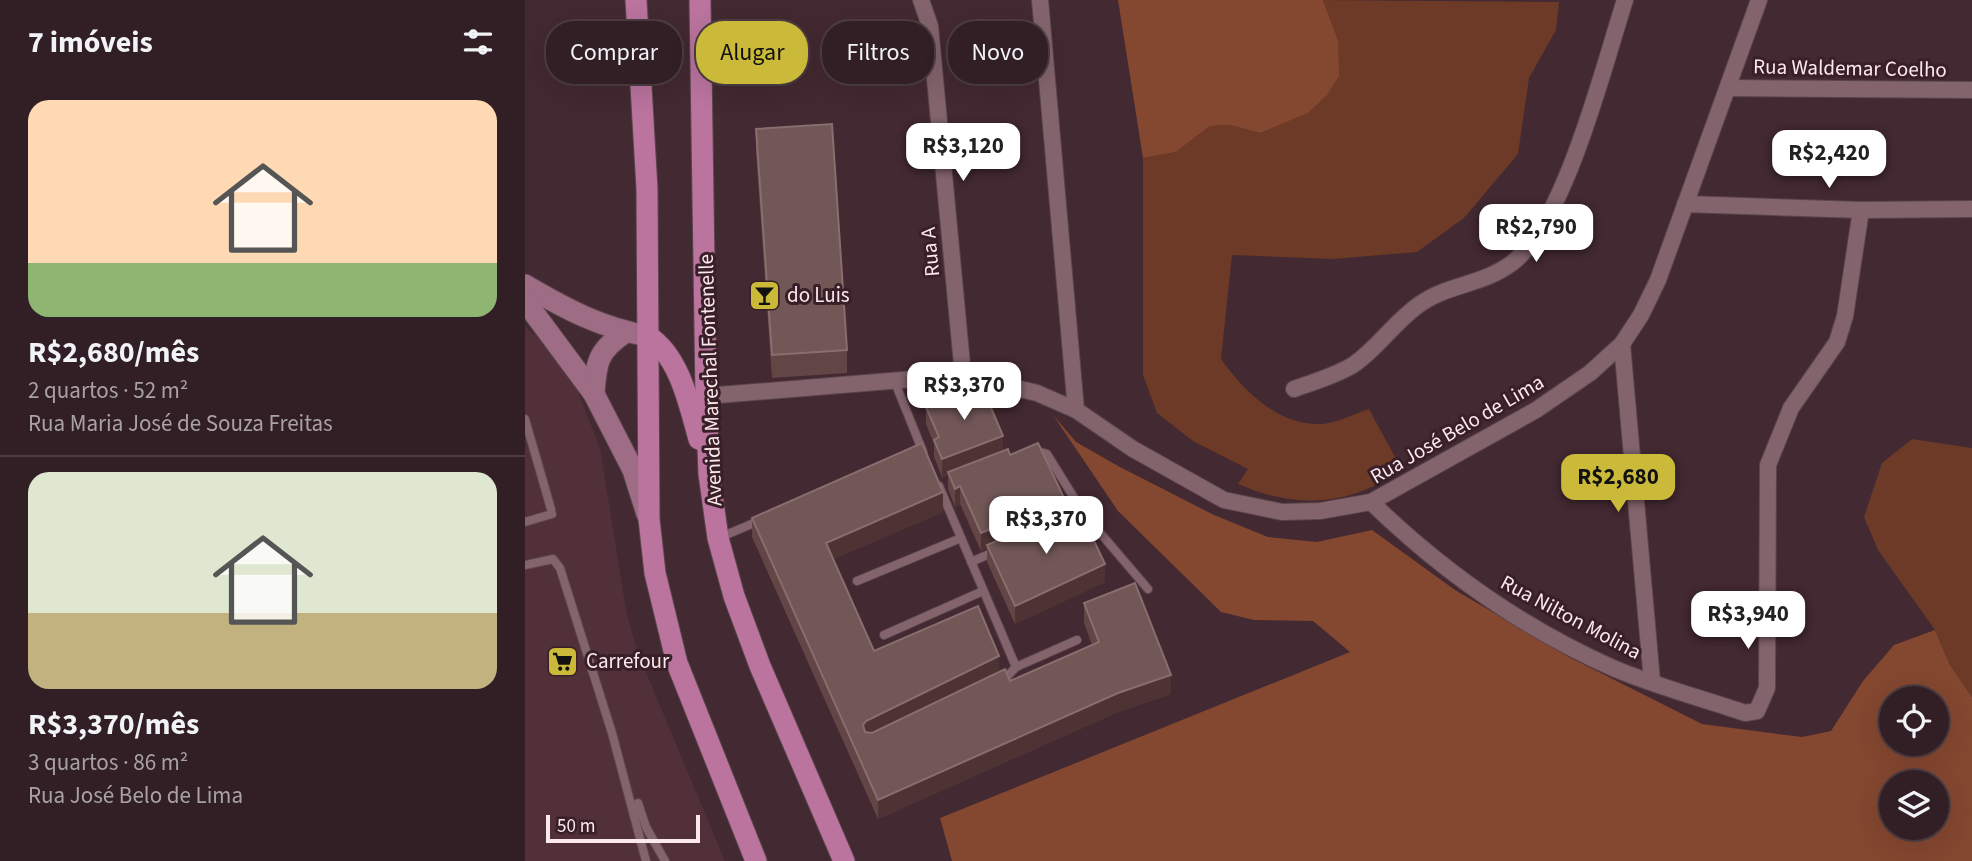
<!DOCTYPE html>
<html lang="pt">
<head>
<meta charset="utf-8">
<style>
  :root { --surface:#321f25; --page:#3a272d; --text:#f1f3f6; --muted:#a8a2a7; --line:#4d3d42; --accent:#cbba39 }
  body { margin:0; font-family:"Source Sans 3",sans-serif; background:var(--page); color:var(--text); height:100vh; display:flex; flex-direction:column; font-size:26px; white-space:nowrap }
  * { box-sizing:border-box; margin:0 }
  p { font-size:23px; color:var(--muted) }
  .icon { flex:none; width:38px; height:38px; fill:none; stroke:currentColor; stroke-width:2; stroke-linecap:round; stroke-linejoin:round }
  .map { position:relative; flex:1; overflow:hidden }
  .sheet { display:flex; flex-direction:column; background:var(--surface); width:525px }
  .sheet>* { flex:none }
  .guide { position:absolute; left:21px; top:21px; width:665px; height:63px; display:flex; gap:14px }
  .fabs { position:absolute; left:1354px; top:686px; display:grid; gap:14px }
  .fabs a { display:grid; place-items:center; width:70px; height:70px; border-radius:50%; background:var(--surface); box-shadow:0 7px 28px #0002,0 0 0 2px var(--line); font-size:35px }
  .scale { position:absolute; left:21px; bottom:18px; width:154px; box-sizing:border-box; padding-left:7px; border:4px solid #fbe9ed; border-top:0; font-size:19px; line-height:24px; white-space:nowrap; color:#fbe9ed; -webkit-text-stroke:5px #391f27; paint-order:stroke }
  .price { position:absolute; translate:-50% -60px; padding:0 16px; border-radius:14px; background:#fff; color:#222; font-size:23px; line-height:46px; filter:drop-shadow(0 2px 4px #0008) }
  .price::after { content:''; position:absolute; left:50%; top:42px; width:21px; height:16px; margin-left:-10px; background:inherit; clip-path:polygon(0 0,100% 0,50% 100%) }
  .price.current { background:var(--accent); color:#111 }
  ul { padding:0; list-style:none }
  li { display:grid; align-content:center; gap:14px; height:371px; padding:0 28px }
  li+li { border-top:2px solid var(--line) }
  li span { display:grid; place-items:center; height:217px; border-radius:21px; color:#555 }
  li>.icon { margin-inline-start:auto }
  span .icon { width:126px; height:126px; fill:#fffc; stroke-width:1 }
  li b { font-size:30px }
  h2 { display:flex; justify-content:space-between; align-items:center; height:84px; padding:0 28px; font-size:30px }
  .pill { padding:0 24px; border-radius:28px; background:var(--surface); box-shadow:0 7px 28px #0002,0 0 0 2px var(--line); font-size:24px; line-height:63px }
  .pill.current { background:var(--accent); color:#111 }
  main { display:flex; flex:1; min-height:0 }
  .map>svg:first-child { display:block }
</style>
</head>
<body>
<main>
<section class="sheet">
<h2>7 imóveis<svg class="icon" aria-label="filters" viewBox="0 0 24 24"><path d="M4 7h16M4 17h16"/><circle cx="9" cy="7" r="2"/><circle cx="15" cy="17" r="2"/></svg></h2>
<ul>
<li><span style="background:linear-gradient(#ffd9b3 75%,#8fb573 0)"><svg class="icon" aria-label="home" viewBox="0 0 24 24"><path d="M3 11l9-7 9 7M6 9v11h12V9"/></svg></span><div><b>R$2,680/mês</b><p>2 quartos · 52 m²</p><p>Rua Maria José de Souza Freitas</p></div></li>
<li><span style="background:linear-gradient(#dfe7d0 65%,#c2b280 0)"><svg class="icon" aria-label="home" viewBox="0 0 24 24"><path d="M3 11l9-7 9 7M6 9v11h12V9"/></svg></span><div><b>R$3,370/mês</b><p>3 quartos · 86 m²</p><p>Rua José Belo de Lima</p></div></li>
</ul>
</section>
<div class="map">
<svg width="1447" height="861" viewBox="0 0 1447 861">
  <rect width="100%" height="100%" fill="#432931"/>
  <!-- built -->
  <path fill="#52303a" d="M0,327l10,8 39,47 26,66 26,162 11,41 88,210h-200z"/>
  <!-- green -->
  <g fill="#6c3a27">
    <path d="M798,0l236,2 -3,28 -27,48 -11,76 -54,64 -47,34 -84,7 -101,-4 -11,104c23,32 57,67 101,65 14,-1 32,-10 47,-15l33,61c-53,36 -105,40 -164,14l10,-15 -55,-28 -36,-28 -14,-38v-217l33,-6 34,-26 20,-1 30,8 78,-93z"/>
    <path d="M1387,439l60,9v249l-22,-32 -15,-35 -57,-80 -14,-33 18,-54z"/>
  </g>
  <!-- forest -->
  <g fill="#844730" fill-rule="evenodd">
    <path d="M593,0h205l15,40 1,36 -12,19 -19,18 -48,20 -30,-8 -20,1 -34,26 -33,6z"/>
    <path d="M528,415l23,27 42,24 96,49 54,22 49,5 55,-12 83,60 114,67 133,67 100,13 29,-6 32,-50 31,-36 41,-15 15,35 22,32v164h-1020l-12,-43 410,-166 -37,-31 -59,-1 -33,-8 -103,-101zM1367,698h45v46h-45zM1367,782h45v46h-45z"/>
  </g>
  <g fill="none" stroke-linecap="round" stroke-linejoin="round">
    <defs>
      <g id="lane">
        <path d="M369,380l29,72"/>
        <path d="M0,419l26,90"/>
        <path d="M508,450l14,4 37,60 64,75"/>
        <path d="M414,486l77,181"/>
        <path d="M0,522l27,-8"/>
        <path d="M196,537l40,-17"/>
        <path d="M446,562l23,-10"/>
        <path d="M0,565l28,-6 7,9 52,165 34,128"/>
        <path d="M332,581l104,-43"/>
        <path d="M359,635l99,-44"/>
        <path d="M476,683l15,-16 61,-27"/>
        <path d="M113,803l8,24 19,34"/>
      </g>
      <g id="street">
        <path d="M396,0l9,26 33,349"/>
        <path d="M515,0l36,410"/>
        <path d="M1203,88l244,2"/>
        <path d="M1160,204l176,6 111,-1"/>
        <path d="M1097,344l30,337"/>
        <path d="M769,389c19,-7 41,-13 59,-24 25,-17 42,-44 67,-61 28,-20 63,-19 92,-41 53,-40 92,-198 113,-263"/>
        <path d="M181,396l257,-21 74,18 39,17 57,39 91,51 58,12 38,-1 51,-9 165,-92 54,-37 32,-29 19,-29 17,-35 101,-280"/>
        <path d="M846,502c70,68 152,126 242,166 42,18 88,30 132,45l12,-2 10,-23 1,-223 23,-57 46,-66 8,-26 16,-106"/>
      </g>
      <g id="secondary">
        <path d="M0,285c41,24 76,43 123,51"/>
        <path d="M0,301l69,93 39,76 14,44"/>
        <path d="M69,394c2,-32 4,-44 32,-62"/>
      </g>
      <g id="primary">
        <path d="M111,0l11,189 2,330 6,54 22,90 79,198"/>
        <path d="M175,0l6,396 3,78 9,64 16,58 26,70 84,195"/>
        <path d="M123,336c32,21 41,68 51,103"/>
      </g>
    </defs>
    <!-- lane casing -->
    <use href="#lane" stroke="#5b454c" stroke-width="10"/>
    <!-- street casing -->
    <use href="#street" stroke="#5b454c" stroke-width="18"/>
    <!-- secondary casing -->
    <use href="#secondary" stroke="#5b454c" stroke-width="23"/>
    <!-- primary casing -->
    <use href="#primary" stroke="#5b454c" stroke-width="23"/>
    <!-- lane -->
    <use href="#lane" stroke="#83646c" stroke-width="8"/>
    <!-- street -->
    <use href="#street" stroke="#83646c" stroke-width="16"/>
    <!-- secondary -->
    <use href="#secondary" stroke="#9e6c85" stroke-width="21"/>
    <!-- primary -->
    <use href="#primary" stroke="#ba749e" stroke-width="21"/>
  </g>
  <!-- wall -->
  <g fill="#624545">
    <path d="M231,129l91,221v23l-75,5 -16,-226z"/>
    <path d="M401,407l84,48 54,57 41,70 -90,42 -28,-62v-14l-6,3 -21,-47 -5,3 -7,-18v-14l-6,2 -8,-20v-13l-8,-20z"/>
    <path d="M418,512l-110,47 41,92 125,20 11,10 82,-36 -8,-22v-20l87,91 -53,18 -240,107 -126,-282v-19z"/>
  </g>
  <!-- shaded-wall -->
  <g fill="#4e3335">
    <path d="M478,436v18l-55,18v3l-6,2v-18z"/>
    <path d="M435,486v18l-5,3v-18z"/>
    <path d="M418,492v20l-117,50v-19z"/>
    <path d="M539,498v18l-77,29v3l-6,3v-18z"/>
    <path d="M580,564v18l-90,42v-18z"/>
    <path d="M474,656v19l-136,70v-20l3,-4z"/>
    <path d="M646,675v19l-53,18 -240,107v-19l240,-107z"/>
  </g>
  <!-- building -->
  <g fill="#725757" stroke="#886e6e" stroke-width="2">
    <path d="M307,124l15,226 -75,5 -16,-226z"/>
    <path d="M456,384l22,52 -61,23 -8,-19 5,-3 -13,-30z"/>
    <path d="M397,443l21,49 -117,51 48,108 104,-45 21,50 -133,65 -3,4 2,7 7,1 133,-64 5,12 89,-39 -15,-39 51,-20 36,92 -53,18 -240,107 -126,-282z"/>
    <path d="M513,443l26,55 -83,35 -21,-47 -5,3 -7,-17 60,-23 2,6z"/>
    <path d="M544,510l3,7 9,-4 24,51 -90,42 -28,-61z"/>
  </g>
  <!-- icons -->
  <defs>
    <symbol id="bar-square" viewBox="-11 -11 22 22"><rect x="-9" y="-9" width="18" height="18" rx="4" fill="#cbba39" stroke="#391f27"/><path d="M-6-5H6L.8 .8V4.5H3.5V6h-7V4.5H-.8V.8Z" fill="#111"/></symbol>
    <symbol id="supermarket-square" viewBox="-11 -11 22 22"><rect x="-9" y="-9" width="18" height="18" rx="4" fill="#cbba39" stroke="#391f27"/><path d="M-6-5.5h2.5l.6 2H6L4.5 2H-2.5L-4.4-4H-6ZM-1.5 3.2a1.3 1.3 0 1 0 .1 0ZM3 3.2a1.3 1.3 0 1 0 .1 0Z" fill="#111"/></symbol>
  </defs>
  <g fill-rule="evenodd">
    <use href="#bar-square" x="222" y="278" width="35" height="35"/>
    <use href="#supermarket-square" x="20" y="644" width="35" height="35"/>
  </g>
  <g text-anchor="middle" stroke-width="6" stroke-linejoin="round" paint-order="stroke">
    <!-- street labels -->
    <g font-size="21" fill="#fbe9ed" stroke="#391f27">
      <text transform="translate(1325 68) rotate(1)" y="7">Rua Waldemar Coelho</text>
      <text transform="translate(405 252) rotate(-95)" y="7">Rua A</text>
      <text transform="translate(185 380) rotate(-92)" y="7">Avenida Marechal Fontenelle</text>
      <text transform="translate(932 429) rotate(-30)" y="7">Rua José Belo de Lima</text>
      <text transform="translate(1046 617) rotate(28)" y="7">Rua Nilton Molina</text>
    </g>
    <!-- poi labels -->
    <g font-size="21" fill="#fbe9ed" stroke="#391f27" text-anchor="start">
      <text x="262" y="302">do Luis</text>
      <text x="61" y="668">Carrefour</text>
    </g>
  </g>
</svg>
<div class="fabs">
<a><svg class="icon" aria-label="locate" viewBox="0 0 24 24"><circle cx="12" cy="12" r="6"/><path d="M12 2v4M12 18v4M2 12h4M18 12h4"/></svg></a>
<a><svg class="icon" aria-label="layers" viewBox="0 0 24 24"><path d="M12 4l9 5-9 5-9-5zM3 14l9 5 9-5"/></svg></a>
</div>
<div class="scale">50 m</div>
<b class="price" style="left:438px;top:183px">R$3,120</b>
<b class="price" style="left:1304px;top:190px">R$2,420</b>
<b class="price" style="left:1011px;top:264px">R$2,790</b>
<b class="price" style="left:439px;top:422px">R$3,370</b>
<b class="price current" style="left:1093px;top:514px">R$2,680</b>
<b class="price" style="left:521px;top:556px">R$3,370</b>
<b class="price" style="left:1223px;top:651px">R$3,940</b>
<div class="guide">
<a class="pill">Comprar</a>
<a class="pill current">Alugar</a>
<a class="pill">Filtros</a>
<a class="pill">Novo</a>
</div>
</div>
</main>
</body>
</html>
